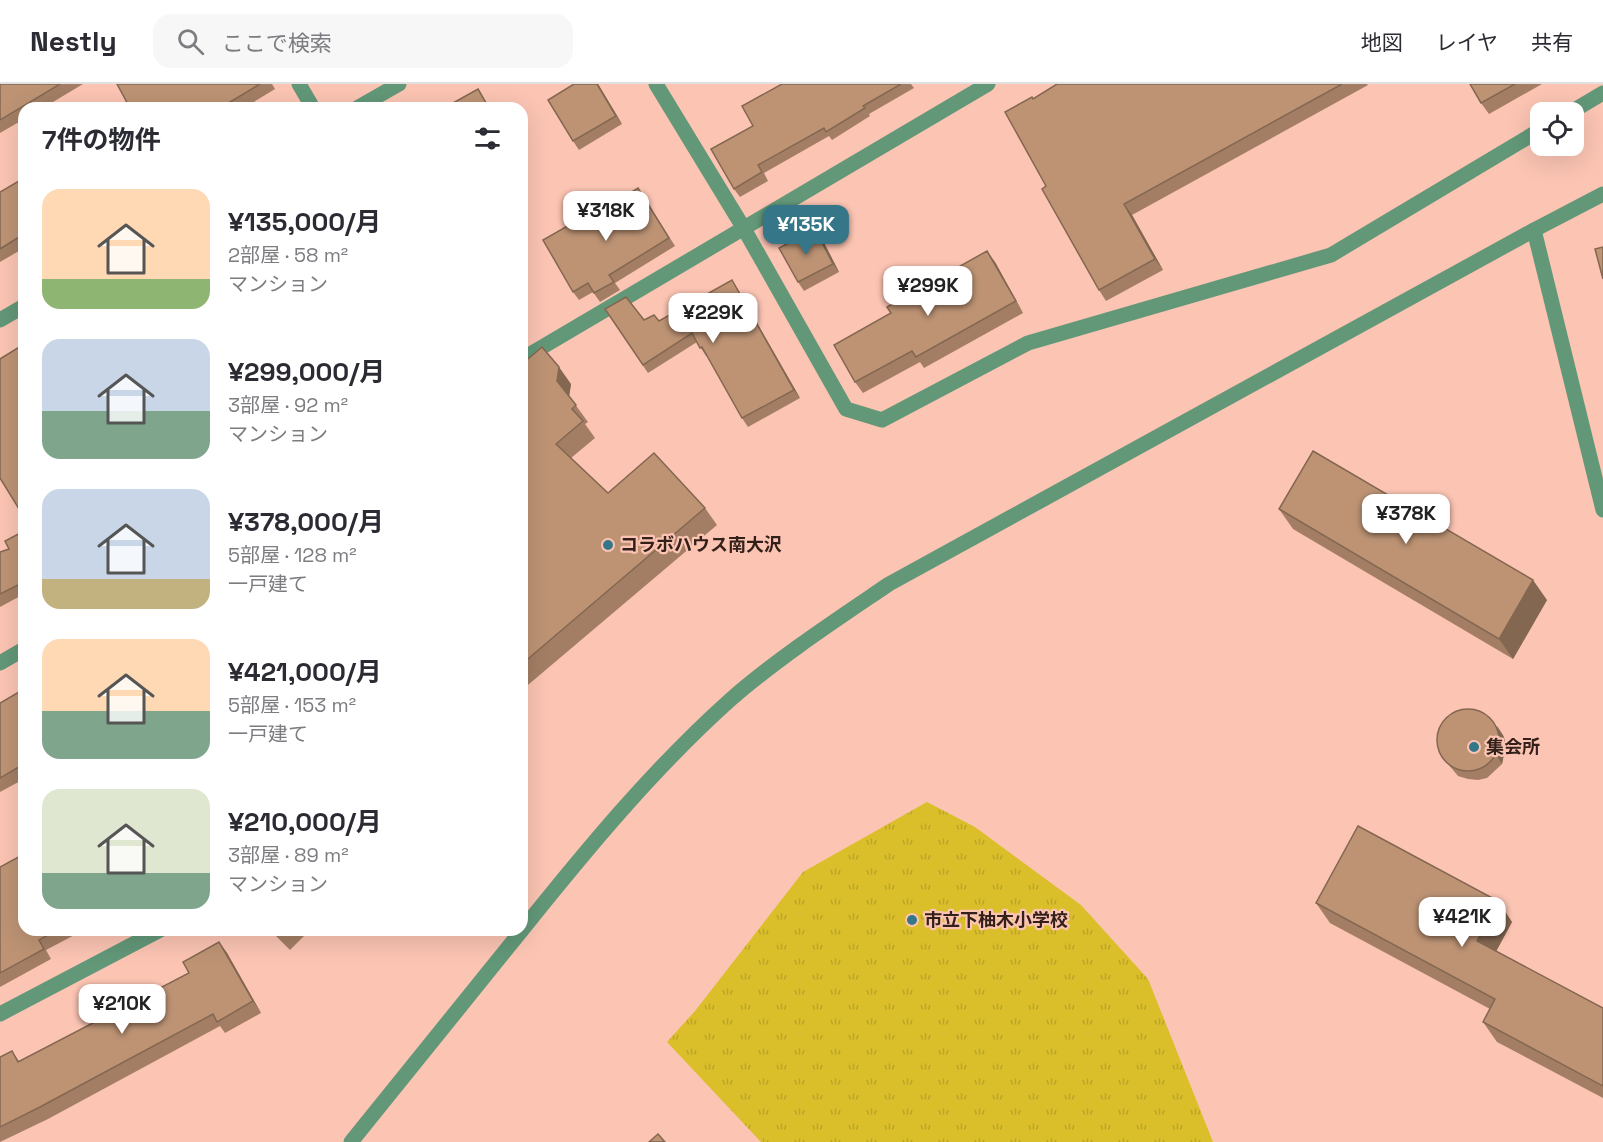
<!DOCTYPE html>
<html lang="ja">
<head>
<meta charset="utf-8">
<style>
  :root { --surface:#fff; --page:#f7f7f7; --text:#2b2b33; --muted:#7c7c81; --line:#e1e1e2; --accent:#357789 }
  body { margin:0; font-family:"Space Grotesk","Noto Sans JP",sans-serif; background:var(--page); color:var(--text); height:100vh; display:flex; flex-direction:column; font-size:22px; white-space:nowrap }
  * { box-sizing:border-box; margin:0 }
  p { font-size:20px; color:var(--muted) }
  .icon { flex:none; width:33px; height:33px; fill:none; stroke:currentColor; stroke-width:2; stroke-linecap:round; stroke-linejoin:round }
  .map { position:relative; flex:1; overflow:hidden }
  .drawer { position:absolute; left:18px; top:18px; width:510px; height:834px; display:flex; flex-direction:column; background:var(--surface); border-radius:18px; box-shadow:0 6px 24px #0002 }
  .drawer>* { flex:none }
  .controls { position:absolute; left:1530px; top:18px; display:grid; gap:12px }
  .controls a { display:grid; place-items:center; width:54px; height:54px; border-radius:12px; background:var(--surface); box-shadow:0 6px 24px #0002; font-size:30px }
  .price { position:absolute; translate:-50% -51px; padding:0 14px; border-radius:12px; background:#fff; color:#222; font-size:20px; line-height:39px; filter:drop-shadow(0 2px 3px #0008) }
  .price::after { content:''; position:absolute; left:50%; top:36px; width:18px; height:14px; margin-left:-9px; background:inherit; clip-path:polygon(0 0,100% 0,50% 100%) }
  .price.selected { background:var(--accent); color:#fff }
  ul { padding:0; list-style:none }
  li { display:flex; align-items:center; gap:18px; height:150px; padding:0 24px }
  li span { display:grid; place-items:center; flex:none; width:168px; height:120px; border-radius:18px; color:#555 }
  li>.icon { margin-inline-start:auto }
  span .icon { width:72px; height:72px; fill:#fffc; stroke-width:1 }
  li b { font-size:26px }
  h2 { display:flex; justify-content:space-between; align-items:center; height:72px; padding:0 24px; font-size:26px }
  header { display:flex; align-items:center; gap:36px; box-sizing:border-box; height:84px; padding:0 30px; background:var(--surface); border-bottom:2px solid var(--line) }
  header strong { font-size:28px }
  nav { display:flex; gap:33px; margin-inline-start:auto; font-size:21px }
  .search { width:420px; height:54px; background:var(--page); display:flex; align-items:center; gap:15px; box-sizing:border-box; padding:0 21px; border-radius:18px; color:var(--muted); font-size:22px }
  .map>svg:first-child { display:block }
</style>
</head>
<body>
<header>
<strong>Nestly</strong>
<div class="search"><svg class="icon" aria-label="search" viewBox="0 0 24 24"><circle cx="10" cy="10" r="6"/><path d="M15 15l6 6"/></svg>ここで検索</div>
<nav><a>地図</a><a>レイヤ</a><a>共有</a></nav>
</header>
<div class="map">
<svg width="1603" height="1058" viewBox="0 0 1603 1058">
  <defs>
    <pattern id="park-tufts" width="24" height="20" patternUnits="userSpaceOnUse" patternTransform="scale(1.5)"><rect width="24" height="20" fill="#dabf2b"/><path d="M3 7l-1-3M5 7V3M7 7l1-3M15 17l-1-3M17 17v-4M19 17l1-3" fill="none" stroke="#bca426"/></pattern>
  </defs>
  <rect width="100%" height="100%" fill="#fbc4b3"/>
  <!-- park -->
  <path fill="url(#park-tufts)" d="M927,718l48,25 106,78 67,74 65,163h-452l-94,-100 28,-31 108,-139z"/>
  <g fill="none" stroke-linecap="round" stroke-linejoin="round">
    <!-- minor -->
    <g stroke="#629778" stroke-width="15">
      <path d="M299,0l14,24"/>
      <path d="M656,0l87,143 103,182 36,11 146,-77 303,-88 209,-125"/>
      <path d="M357,24l42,-24"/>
      <path d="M1571,28l32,-19"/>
      <path d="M0,236l24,-14"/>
      <path d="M522,275l466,-275"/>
      <path d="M0,579l24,-14"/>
      <path d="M0,930l160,-84"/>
    </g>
    <!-- tertiary -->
    <g stroke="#629778" stroke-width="15">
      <path d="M1534,146l69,280"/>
      <path d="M522,846c65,-81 131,-161 208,-230 48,-42 106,-80 159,-116l645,-354 69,-36"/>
      <path d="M351,1058l171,-212"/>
    </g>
  </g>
  <!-- wall -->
  <g fill="#a37e64">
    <path d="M0,0h83l-40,24h-19v11l-24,14z"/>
    <path d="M117,0h155l3,5 -31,19h-114z"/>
    <path d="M598,0l24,40 -43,26 -6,-9z"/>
    <path d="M782,0h129l3,4 -45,26 1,2 -38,24 -3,-4 -65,37 4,8 -28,16 -6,-8 19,-63z"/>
    <path d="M1057,0h310l1,1 -236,130 31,55 -57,31 -7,-11 -53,-104 -13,-87z"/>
    <path d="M1470,0h72l-53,30 -8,-11z"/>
    <path d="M24,94v70l-24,14v-70z"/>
    <path d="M638,104l37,58 -60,37 5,7 -20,12 -7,-10 -14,8 -6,-8 19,-76z"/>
    <path d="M815,145l6,8 18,35 -35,19 -6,-9z"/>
    <path d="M995,178l28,51 -99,55 -4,-6 -57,31 -8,-11z"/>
    <path d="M522,184l6,11 -6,3z"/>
    <path d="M732,196l5,8 63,110 -52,29 -6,-9 -35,-63 -1,1 -9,-14 -49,31 -43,-64 39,11 15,1z"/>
    <path d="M522,280l49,20 -2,12 19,26 -3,2 10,14 -24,20 37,35 97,15 12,17 -195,165z"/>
    <path d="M1279,425l268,91 -34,59 -220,-130z"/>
    <path d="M24,447v63l-24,13v-55l9,-3z"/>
    <path d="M24,605v90l-24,13v-89z"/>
    <path d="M1503,651l3,9 -4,20 -15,14 -9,2 -10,-1 -10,-3 -19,-23z"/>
    <path d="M0,783l24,63h60l-38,20 5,9 -51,28z"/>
    <path d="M1498,817l14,21 -16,29 107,57v90l-106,-56 -14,-20 7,-13 -160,-86 -14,-20z"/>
    <path d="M270,846h40l-20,20z"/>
    <path d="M219,858l8,11 34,60 -36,20 -5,-7 -172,93 -48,23v-85l12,-6 7,10 170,-88z"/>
  </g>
  <!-- shaded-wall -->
  <g fill="#846751">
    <path d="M597,0h1l24,40 -6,-8z"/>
    <path d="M1124,120l8,11 31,55 -8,-11z"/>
    <path d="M815,145l6,8 18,35 -6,-8z"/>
    <path d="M987,167l8,11 28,51 -7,-12z"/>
    <path d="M732,196l5,8 63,110 -6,-8z"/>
    <path d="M559,283l12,17 -2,13 -12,-16z"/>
    <path d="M1533,496l14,20 -34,59 -14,-20z"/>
    <path d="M1497,642l6,9 3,9 -4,20 -5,-8z"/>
    <path d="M1498,817l14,21 -21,39 -14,-20z"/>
    <path d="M219,858l8,11 34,60 -8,-12z"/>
  </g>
  <!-- building -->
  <g fill="#bd9374" stroke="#846751" stroke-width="1.5">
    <path d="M0,0h60l-60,36z"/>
    <path d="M117,0h143l-35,21 2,3h-97z"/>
    <path d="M574,0h23l19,32 -43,25 -25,-41z"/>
    <path d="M782,0h119l-38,22 2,2 -39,24 -2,-4 -66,37 4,7 -28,17 -23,-40 42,-23 -11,-20z"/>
    <path d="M1057,0h285l-218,120 31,55 -56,31 -57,-101 4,-3 -41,-74 27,-15 1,2z"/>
    <path d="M1470,0h45l-34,19z"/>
    <path d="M478,5l11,19h-45z"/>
    <path d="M24,94v56l-24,15v-57z"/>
    <path d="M638,104l31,50 -60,37 5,7 -20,11 -6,-10 -15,9 -30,-52 47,-27 2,4z"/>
    <path d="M815,145l18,35 -35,18 -19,-34z"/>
    <path d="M1603,163v32l-8,-30z"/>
    <path d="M987,167l29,50 -100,56 -4,-6 -57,31 -21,-37 57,-32 -4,-6z"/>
    <path d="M732,196l62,110 -52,28 -40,-71 -2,1 -8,-15 -49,32 -38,-56 21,-12 18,23 10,-5 5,6z"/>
    <path d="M24,260v173l-24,-39v-119z"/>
    <path d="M542,263l17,20 -2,14 19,24 -4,4 11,12 -27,23 52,49 46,-40 51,55 -183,156v-300z"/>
    <path d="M1313,367l220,129 -34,59 -220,-130z"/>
    <path d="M24,447v51l-24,12v-42l9,-3 -4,-8z"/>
    <path d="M24,605v75l-24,14v-75z"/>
    <circle cx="1468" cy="656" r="31"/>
    <path d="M1358,742l140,75 -21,40 126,67v78l-120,-64 12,-23 -179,-96z"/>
    <path d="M24,770v76h33l-18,10 5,9 -44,24v-106z"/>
    <path d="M219,858l34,59 -36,21 -4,-8 -173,93 -40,20v-70l12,-6 6,11 171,-89 -6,-11z"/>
    <path d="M658,1050l7,8h-16z"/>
  </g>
  <!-- markers -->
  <g fill="#357789" stroke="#fbc4b3" stroke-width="2">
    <circle cx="608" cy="461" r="6"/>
    <circle cx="1474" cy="663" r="6"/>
    <circle cx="912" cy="836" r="6"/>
  </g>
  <g text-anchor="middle" stroke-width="4.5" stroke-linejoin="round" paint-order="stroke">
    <!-- poi labels -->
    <g font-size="18" font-weight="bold" fill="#34201a" stroke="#fbc4b3" text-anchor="start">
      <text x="620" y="467">コラボハウス南大沢</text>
      <text x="1486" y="669">集会所</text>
      <text x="924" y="842">市立下柚木小学校</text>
    </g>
  </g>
</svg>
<div class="controls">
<a><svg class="icon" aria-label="locate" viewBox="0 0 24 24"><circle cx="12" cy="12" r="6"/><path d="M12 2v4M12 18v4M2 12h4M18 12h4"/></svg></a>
</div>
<b class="price" style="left:606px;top:158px">¥318K</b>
<b class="price selected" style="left:806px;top:172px">¥135K</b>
<b class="price" style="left:928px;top:233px">¥299K</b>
<b class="price" style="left:713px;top:260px">¥229K</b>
<b class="price" style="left:1406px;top:461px">¥378K</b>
<b class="price" style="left:1462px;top:864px">¥421K</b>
<b class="price" style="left:122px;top:951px">¥210K</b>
<section class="drawer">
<h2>7件の物件<svg class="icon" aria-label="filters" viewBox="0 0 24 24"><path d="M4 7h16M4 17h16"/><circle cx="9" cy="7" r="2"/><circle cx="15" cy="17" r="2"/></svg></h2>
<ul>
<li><span style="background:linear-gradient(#ffd9b3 75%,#8fb573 0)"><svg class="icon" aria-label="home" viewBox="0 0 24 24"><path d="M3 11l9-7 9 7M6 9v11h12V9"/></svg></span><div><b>¥135,000/月</b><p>2部屋 · 58 m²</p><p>マンション</p></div></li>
<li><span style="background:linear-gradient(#c9d6e8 60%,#7fa58c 0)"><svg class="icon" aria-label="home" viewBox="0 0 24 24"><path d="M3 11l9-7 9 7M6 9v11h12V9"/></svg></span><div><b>¥299,000/月</b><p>3部屋 · 92 m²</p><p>マンション</p></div></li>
<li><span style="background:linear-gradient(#c9d6e8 75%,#c2b280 0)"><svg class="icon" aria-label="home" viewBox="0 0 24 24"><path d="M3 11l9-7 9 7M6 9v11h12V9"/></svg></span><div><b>¥378,000/月</b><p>5部屋 · 128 m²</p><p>一戸建て</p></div></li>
<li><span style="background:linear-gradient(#ffd9b3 60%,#7fa58c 0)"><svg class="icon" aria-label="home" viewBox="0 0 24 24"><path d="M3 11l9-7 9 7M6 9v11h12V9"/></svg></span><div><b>¥421,000/月</b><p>5部屋 · 153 m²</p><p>一戸建て</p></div></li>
<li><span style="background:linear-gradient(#dfe7d0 70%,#7fa58c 0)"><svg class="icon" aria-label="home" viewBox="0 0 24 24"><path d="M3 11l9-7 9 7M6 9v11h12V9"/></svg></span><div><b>¥210,000/月</b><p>3部屋 · 89 m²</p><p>マンション</p></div></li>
</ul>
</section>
</div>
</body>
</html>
